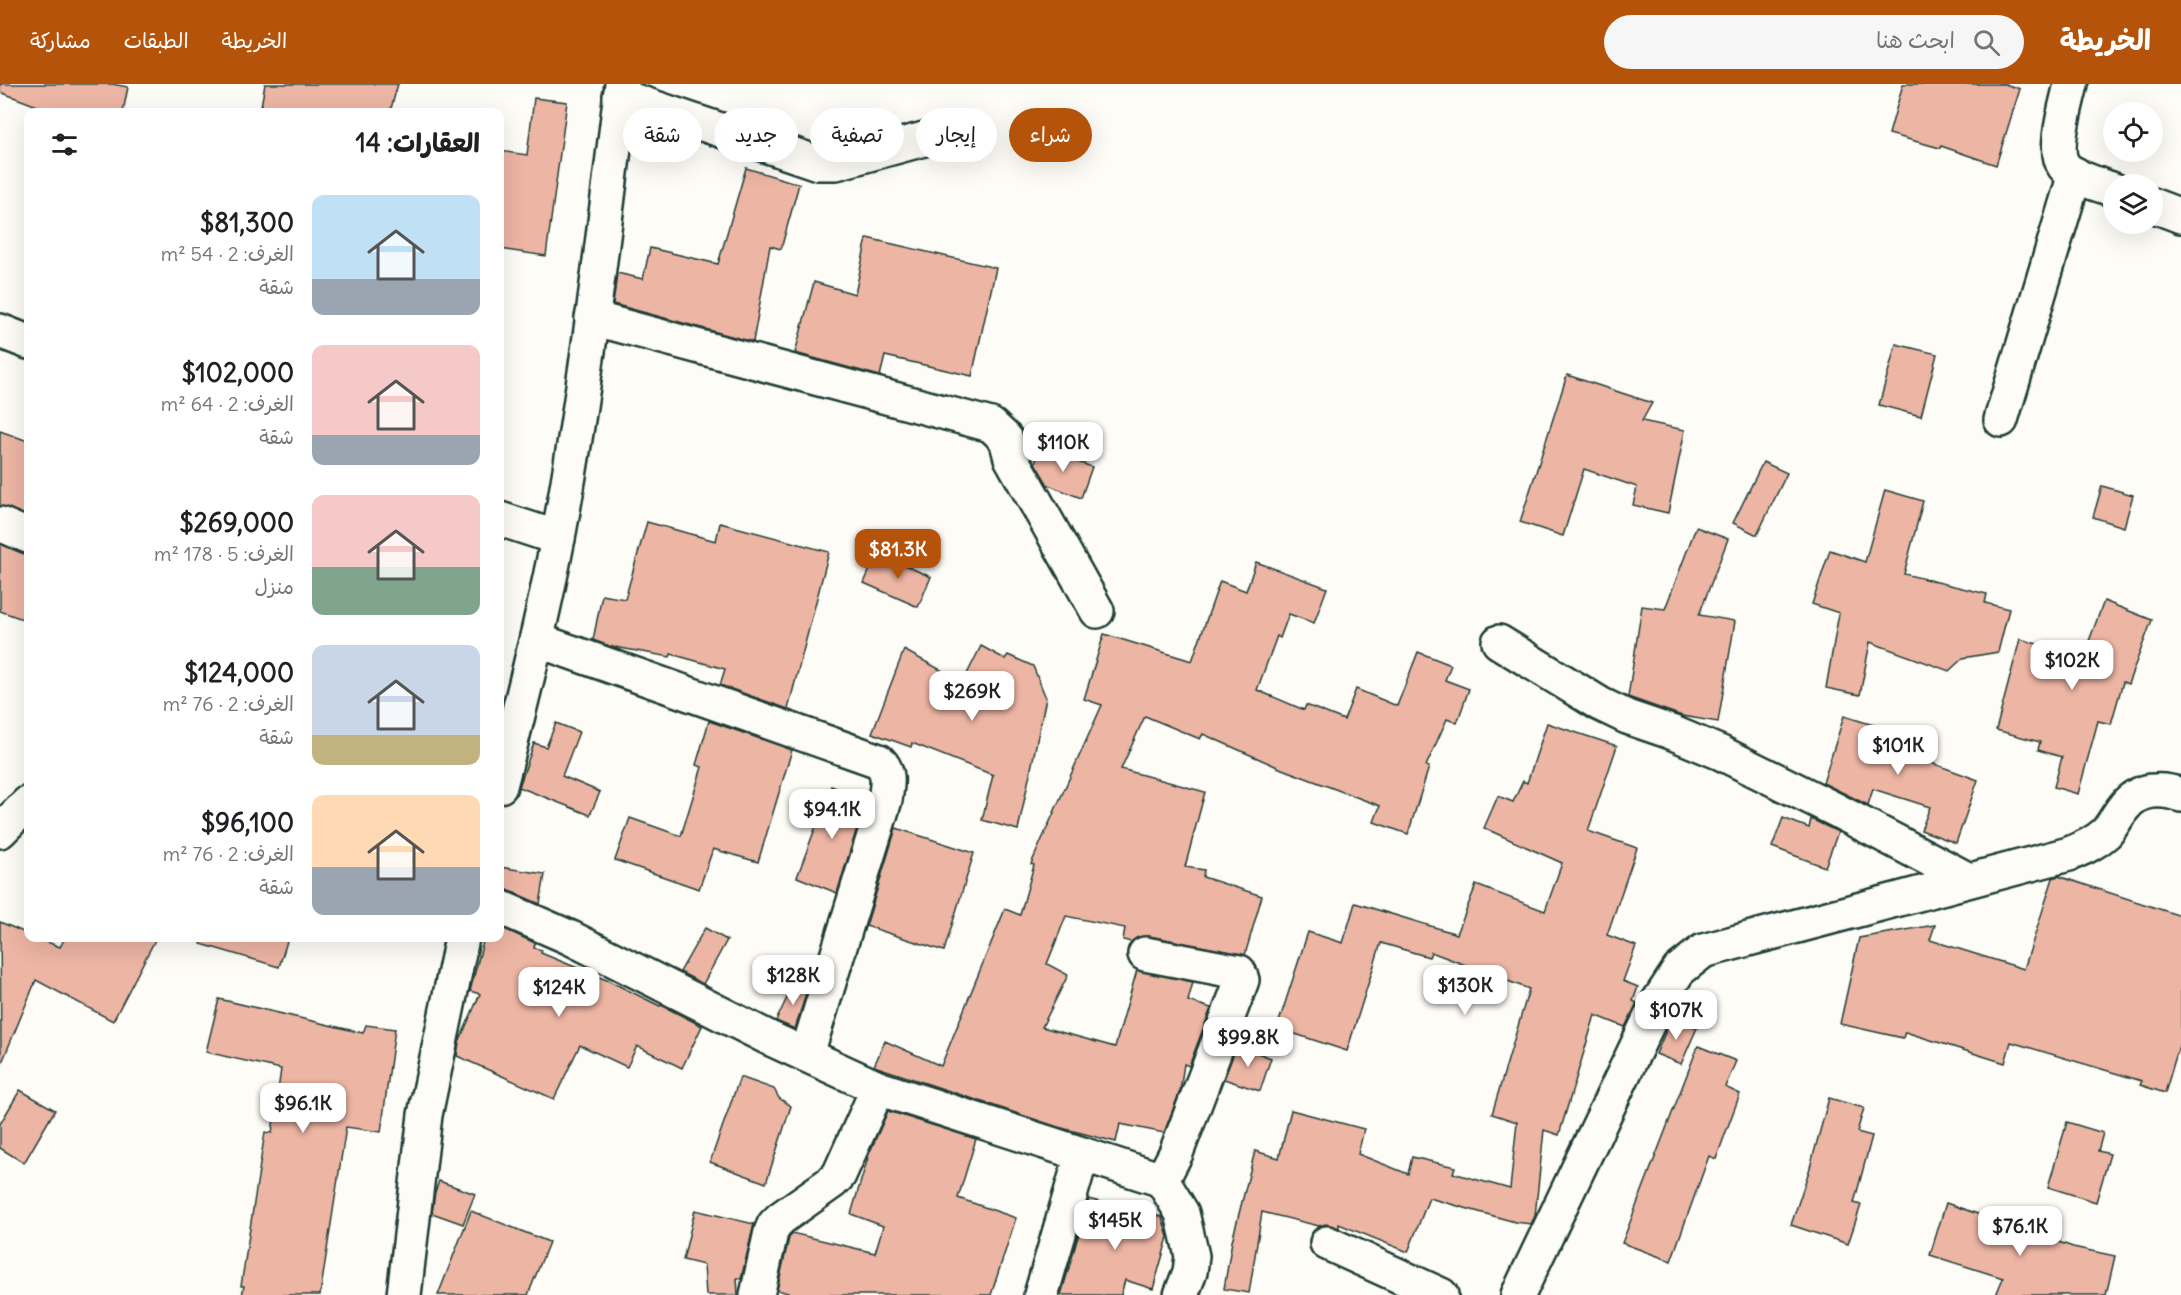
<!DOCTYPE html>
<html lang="ar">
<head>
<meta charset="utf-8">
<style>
  :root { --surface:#fff; --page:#f6f6f6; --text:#202124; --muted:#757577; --accent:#b45309 }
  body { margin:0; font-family:Delius,"Playpen Sans Arabic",sans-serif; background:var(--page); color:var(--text); direction:rtl; height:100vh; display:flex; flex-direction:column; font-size:22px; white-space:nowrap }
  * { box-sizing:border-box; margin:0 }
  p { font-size:20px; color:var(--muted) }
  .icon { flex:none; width:33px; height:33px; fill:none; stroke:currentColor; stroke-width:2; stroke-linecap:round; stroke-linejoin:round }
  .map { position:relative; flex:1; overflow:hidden; direction:ltr }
  .side { position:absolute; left:24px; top:24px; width:480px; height:834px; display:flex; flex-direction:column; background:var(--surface); border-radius:12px; box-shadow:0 6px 24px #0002; direction:rtl }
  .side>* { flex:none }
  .hud { position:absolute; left:522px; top:24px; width:570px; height:54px; direction:rtl; display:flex; gap:12px }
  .tools { position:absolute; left:2103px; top:18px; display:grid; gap:12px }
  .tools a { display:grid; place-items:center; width:60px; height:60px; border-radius:50%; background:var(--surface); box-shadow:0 6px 24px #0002; font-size:30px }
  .price { position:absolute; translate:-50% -51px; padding:0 14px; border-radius:12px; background:#fff; color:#222; font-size:20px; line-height:39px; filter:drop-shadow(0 2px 3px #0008) }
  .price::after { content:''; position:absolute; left:50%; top:36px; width:18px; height:14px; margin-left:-9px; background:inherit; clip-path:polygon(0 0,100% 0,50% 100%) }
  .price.selected { background:var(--accent); color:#fff }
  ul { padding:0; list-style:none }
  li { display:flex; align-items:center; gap:18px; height:150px; padding:0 24px }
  li span { display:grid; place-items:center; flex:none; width:168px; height:120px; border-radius:12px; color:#555 }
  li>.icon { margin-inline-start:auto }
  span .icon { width:72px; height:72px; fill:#fffc; stroke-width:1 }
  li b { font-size:26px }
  h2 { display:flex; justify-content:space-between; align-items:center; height:72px; padding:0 24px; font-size:26px }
  .chip { padding:0 21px; border-radius:27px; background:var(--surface); box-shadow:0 6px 24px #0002; font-size:21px; line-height:54px }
  .chip.selected { background:var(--accent); color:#fff }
  header { display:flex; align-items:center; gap:36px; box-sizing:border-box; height:84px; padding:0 30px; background:var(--accent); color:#fff }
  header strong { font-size:28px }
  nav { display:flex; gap:33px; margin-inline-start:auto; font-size:21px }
  .search { width:420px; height:54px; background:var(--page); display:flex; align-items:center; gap:15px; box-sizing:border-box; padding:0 21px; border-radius:33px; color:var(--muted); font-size:22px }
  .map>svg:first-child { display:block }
</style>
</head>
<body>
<header>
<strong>الخريطة</strong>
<div class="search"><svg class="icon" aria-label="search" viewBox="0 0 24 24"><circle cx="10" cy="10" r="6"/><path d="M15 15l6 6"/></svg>ابحث هنا</div>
<nav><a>الخريطة</a><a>الطبقات</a><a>مشاركة</a></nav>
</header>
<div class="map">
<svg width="2181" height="1211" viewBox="0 0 2181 1211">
  <rect width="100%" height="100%" fill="#fdfcf7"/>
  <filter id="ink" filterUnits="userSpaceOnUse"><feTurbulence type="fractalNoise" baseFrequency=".0167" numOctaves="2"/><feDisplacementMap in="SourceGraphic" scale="12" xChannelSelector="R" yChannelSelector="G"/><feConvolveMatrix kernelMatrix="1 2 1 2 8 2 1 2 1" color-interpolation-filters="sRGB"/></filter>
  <g filter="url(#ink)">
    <!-- building -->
    <g fill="#edb5a4" stroke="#1f3d34" stroke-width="1.5">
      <path d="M0,0h112l16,3 -5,25h-70l-53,-20z"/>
      <path d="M265,0h133l-8,28h-130z"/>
      <path d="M1903,0h102l15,5 -24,76 -55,-19 -1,2 -51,-14z"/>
      <path d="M534,14l33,4 -21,154 -46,-7v-98l27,4z"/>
      <path d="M746,84l53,16 -18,65 -11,-3 -17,96 -140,-38 4,-31 26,6 7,-31 68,16z"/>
      <path d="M867,154l129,30 -24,108 -87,-20 -5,20 -85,-23 19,-71 41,12z"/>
      <path d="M1896,260l41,10 -16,62 -42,-11z"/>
      <path d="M1567,291l85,28 -10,18 43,9 -17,83 -35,-8 4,-18 -53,-18 -21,67 -43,-14z"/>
      <path d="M0,347l28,10v75l-28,-10z"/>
      <path d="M1040,364l52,19 -11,31 -33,-13 -13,-22z"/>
      <path d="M1763,378l24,11 -30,62 -24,-12z"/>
      <path d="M2102,402l31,9 -9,32 -31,-10z"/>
      <path d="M1885,406l38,11 -19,73 83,20 -2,9 24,6 -11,43 -35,6 -14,13 -79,-29 -10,53 -34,-7 13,-75 -27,-9 18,-54 35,12z"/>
      <path d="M647,438l69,19 4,-18 109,29 -41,157 -68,-24 5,-16 -54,-15 -1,3 -61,-11 -16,-6 9,-45 23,4z"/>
      <path d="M1696,443l32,12 -29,76 36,6 -17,101 -36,-6 -54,-19 14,-91 23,3z"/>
      <path d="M0,460l28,10 -2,25 2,1v41l-28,-10z"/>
      <path d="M877,469l54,24 -13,30 -54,-24z"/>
      <path d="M1256,478l71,26 -13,35 -25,-9 -9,24 -3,-2 -20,54 47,20 2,-5 38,15 12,-31 41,17 21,-54 33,13 -6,15 24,9 -12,34 -10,-4 -21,47 3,1 -21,67 -34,-12 6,-16 -98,-37 -79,-35 -3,5 -55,-23 -24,53 84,23 -20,75 19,3 -1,7 59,19 -17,59 -96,-19 -11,1 -7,5 -8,-2 2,-12 -59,-12 -19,48 21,11 -26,52 73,20 22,-77 56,12 -5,19 23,7 -22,58 -5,-2 -4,27 -16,42 -44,-9 -4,18 -58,-15 -184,-61 11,-25 56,25 64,-157 15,6 14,-50 -3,-1 71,-159 -18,-6 20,-65 88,27 28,-80 26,10z"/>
      <path d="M2104,517l48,19 -24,64 -5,-2 -12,42 -13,-3 -20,73 -24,-7 8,-30 -24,-7 2,-8 -44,-12 24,-91 63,18z"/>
      <path d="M981,562l24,13 3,-4 25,11 13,32 -28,132 -36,-10 11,-45 -81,-32 -1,4 -39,-14 32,-83 59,32z"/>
      <path d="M1844,632l68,21 -5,17 71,26 -22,63 -35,-13 9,-23 -57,-18 -5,16 -45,-22z"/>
      <path d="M709,637l83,29 -34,112 -45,-13 -14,40 -84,-29 15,-42 51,18 21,-69 -6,-2z"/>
      <path d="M556,639l23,9 -17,44 38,16 -10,23 -71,-28 15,-44 12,4z"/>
      <path d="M1547,639l70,23 -29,85 49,17 -30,87 29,11 -13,35 15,6 -5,14 4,2 -12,24 -30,-12 -36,120 -15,-5 -9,86 -4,8 -16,-2 -86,-24 -21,54 -69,-28v4l-13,-4 -7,2 -57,-14 -13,81 -25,-4 8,-48 23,-90 24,7 12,-48 73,19 -6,25 50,20 4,-17 43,10 -2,6 57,16 7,-67 -25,-8 37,-125 -98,-37 -2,5 -48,-14 -34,108 -70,-23 31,-96 35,11 12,-40 102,31 19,-49 69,26 17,-48 -78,-35 14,-32 15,6 10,-21 4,2z"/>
      <path d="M831,702l35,13 -29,94 -40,-16z"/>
      <path d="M1783,734l26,10 2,-9 27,13 -13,35 -53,-20z"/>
      <path d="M896,744l78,25 -30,98 -78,-25z"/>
      <path d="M500,783l45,7 -5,30 -32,-14 -8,-1z"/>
      <path d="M2058,792l123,40v123l-16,54 -25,-8 2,-4 -131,-39 -6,21 -100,-31 -2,6 -63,-14 19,-86 76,-13 -5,15 94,29 29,-91z"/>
      <path d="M0,838l28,12v4h9l23,9 5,-9h91l-43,83 -77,-41 -35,85z"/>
      <path d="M500,843l35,16 -1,5 8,2 -1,3 68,28 51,25 1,-1 41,21 -20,42 -45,-22 -10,21 -47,-22 -26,54 -97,-43 2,-14 21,-48 -10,-3 14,-53h16z"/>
      <path d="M705,844l22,12 -24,44 -23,-12z"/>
      <path d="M202,854h86l-9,29 -78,-23z"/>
      <path d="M795,897l13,6 -13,42 -19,-8z"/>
      <path d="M219,915l144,34 3,-8 29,4 -14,103 -35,-5 -26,168h-78l2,-9h-3l24,-154 7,1 9,-64 -75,-17z"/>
      <path d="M1672,933l25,11 -16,36 -25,-10z"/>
      <path d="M1237,961l34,13 -11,33 -36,-12z"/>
      <path d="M1698,962l38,15 -11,26 15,7 -24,65 -7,-3 -38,105 -49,-18z"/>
      <path d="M740,993l34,12 5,9 12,8 -25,77 -56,-21z"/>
      <path d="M20,1006l35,20 -31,53 -24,-15v-24z"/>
      <path d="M1829,1014l35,10 -7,24 15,4 -18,67 7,2 -13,39 -57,-19 18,-54z"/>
      <path d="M888,1027l88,28 -18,59 58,20 -25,77h-196l-18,-5 12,-52 3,-5 83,20 8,-27 -32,-12 18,-60z"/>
      <path d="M2067,1038l36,11 -5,18 12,3 -14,48 -48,-15z"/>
      <path d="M439,1097l36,13 -12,30 -31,-11 3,-21z"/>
      <path d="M1089,1115l60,17 1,-3 12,4 6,20 -15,52 -28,-9 -4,15h-60z"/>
      <path d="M1946,1119l127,44 42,9 -9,39h-110l7,-17 -73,-23z"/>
      <path d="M695,1126l59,14 -13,55 -4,-1 1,17h-32l-2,-30 -21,-5z"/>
      <path d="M471,1127l78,31 -21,53h-90z"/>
    </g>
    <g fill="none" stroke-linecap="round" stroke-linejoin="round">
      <defs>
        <g id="minor">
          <path d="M2071,0c-4,19 -19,66 -7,82 10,13 35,18 50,24"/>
          <path d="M620,12l198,67h18l88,-24"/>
          <path d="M2152,121l29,11"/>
          <path d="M592,234l399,107 15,14 5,19 86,153"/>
          <path d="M0,247l28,11"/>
          <path d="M2001,336l74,-246"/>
          <path d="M500,435l58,19"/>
          <path d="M0,440l28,12"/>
          <path d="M537,556l342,121c12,12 8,24 6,39l-78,254"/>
          <path d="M1499,558l101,62 27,13 44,15 50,21 115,57 133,70"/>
          <path d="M500,702c21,-82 42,-164 58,-248 28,-150 45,-302 64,-454"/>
          <path d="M0,747l28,-28"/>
          <path d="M500,823l71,31 198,100 109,50 284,92 14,-27 66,-173 -3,-8 -94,-18"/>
          <path d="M1162,1096l20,33 10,43 -2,16 -9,23"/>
          <path d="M1327,1159l114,52"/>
          <path d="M404,1211l21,-180 37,-177"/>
          <path d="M757,1211l14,-63 3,-7 7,-7 51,-36 7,-7 39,-87"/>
          <path d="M1041,1211l41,-140"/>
          <path d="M1518,1211l140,-293 21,-32 24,-19 366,-97c14,-6 26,-11 37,-21 7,-8 12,-19 19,-27 14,-18 37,-18 56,-11"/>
        </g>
      </defs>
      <!-- minor casing -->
      <use href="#minor" stroke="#1f3d34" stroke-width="38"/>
      <!-- minor -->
      <use href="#minor" stroke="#fdfcf7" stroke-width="33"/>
    </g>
  </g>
</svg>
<div class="tools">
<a><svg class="icon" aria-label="locate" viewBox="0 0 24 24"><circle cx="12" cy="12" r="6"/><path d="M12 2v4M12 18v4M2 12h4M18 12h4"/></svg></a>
<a><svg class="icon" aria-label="layers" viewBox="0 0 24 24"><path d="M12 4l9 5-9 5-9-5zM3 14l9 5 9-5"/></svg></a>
</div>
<b class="price" style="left:1063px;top:389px">$110K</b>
<b class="price selected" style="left:898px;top:496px">$81.3K</b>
<b class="price" style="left:2072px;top:607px">$102K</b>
<b class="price" style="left:972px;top:638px">$269K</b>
<b class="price" style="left:1898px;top:692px">$101K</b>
<b class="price" style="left:832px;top:756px">$94.1K</b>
<b class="price" style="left:793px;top:922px">$128K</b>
<b class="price" style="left:1465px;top:932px">$130K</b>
<b class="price" style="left:559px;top:934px">$124K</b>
<b class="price" style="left:1676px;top:957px">$107K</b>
<b class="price" style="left:1248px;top:984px">$99.8K</b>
<b class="price" style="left:303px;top:1050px">$96.1K</b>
<b class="price" style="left:1115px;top:1167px">$145K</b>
<b class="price" style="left:2020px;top:1173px">$76.1K</b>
<div class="hud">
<a class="chip selected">شراء</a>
<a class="chip">إيجار</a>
<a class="chip">تصفية</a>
<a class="chip">جديد</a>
<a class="chip">شقة</a>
</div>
<section class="side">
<h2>العقارات: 14<svg class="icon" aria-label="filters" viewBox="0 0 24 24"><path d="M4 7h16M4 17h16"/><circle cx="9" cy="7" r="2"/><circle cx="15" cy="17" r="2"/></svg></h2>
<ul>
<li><span style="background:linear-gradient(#bfe0f5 70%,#9aa5b1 0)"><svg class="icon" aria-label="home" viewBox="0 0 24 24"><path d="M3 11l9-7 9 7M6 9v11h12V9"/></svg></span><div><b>$81,300</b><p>الغرف: 2 · 54 m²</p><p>شقة</p></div></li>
<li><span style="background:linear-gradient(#f6c9c9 75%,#9aa5b1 0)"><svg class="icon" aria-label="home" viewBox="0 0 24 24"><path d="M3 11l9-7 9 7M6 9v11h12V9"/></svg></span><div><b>$102,000</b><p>الغرف: 2 · 64 m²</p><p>شقة</p></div></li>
<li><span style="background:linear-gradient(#f6c9c9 60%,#7fa58c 0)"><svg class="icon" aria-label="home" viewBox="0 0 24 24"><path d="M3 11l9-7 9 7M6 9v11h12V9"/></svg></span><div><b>$269,000</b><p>الغرف: 5 · 178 m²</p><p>منزل</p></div></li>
<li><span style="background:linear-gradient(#c9d6e8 75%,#c2b280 0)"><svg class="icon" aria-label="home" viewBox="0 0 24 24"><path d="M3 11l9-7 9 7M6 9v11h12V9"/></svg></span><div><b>$124,000</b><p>الغرف: 2 · 76 m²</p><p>شقة</p></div></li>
<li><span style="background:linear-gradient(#ffd9b3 60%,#9aa5b1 0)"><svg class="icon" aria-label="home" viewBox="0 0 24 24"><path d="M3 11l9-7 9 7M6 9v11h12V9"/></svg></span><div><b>$96,100</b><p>الغرف: 2 · 76 m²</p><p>شقة</p></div></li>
</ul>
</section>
</div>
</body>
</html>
